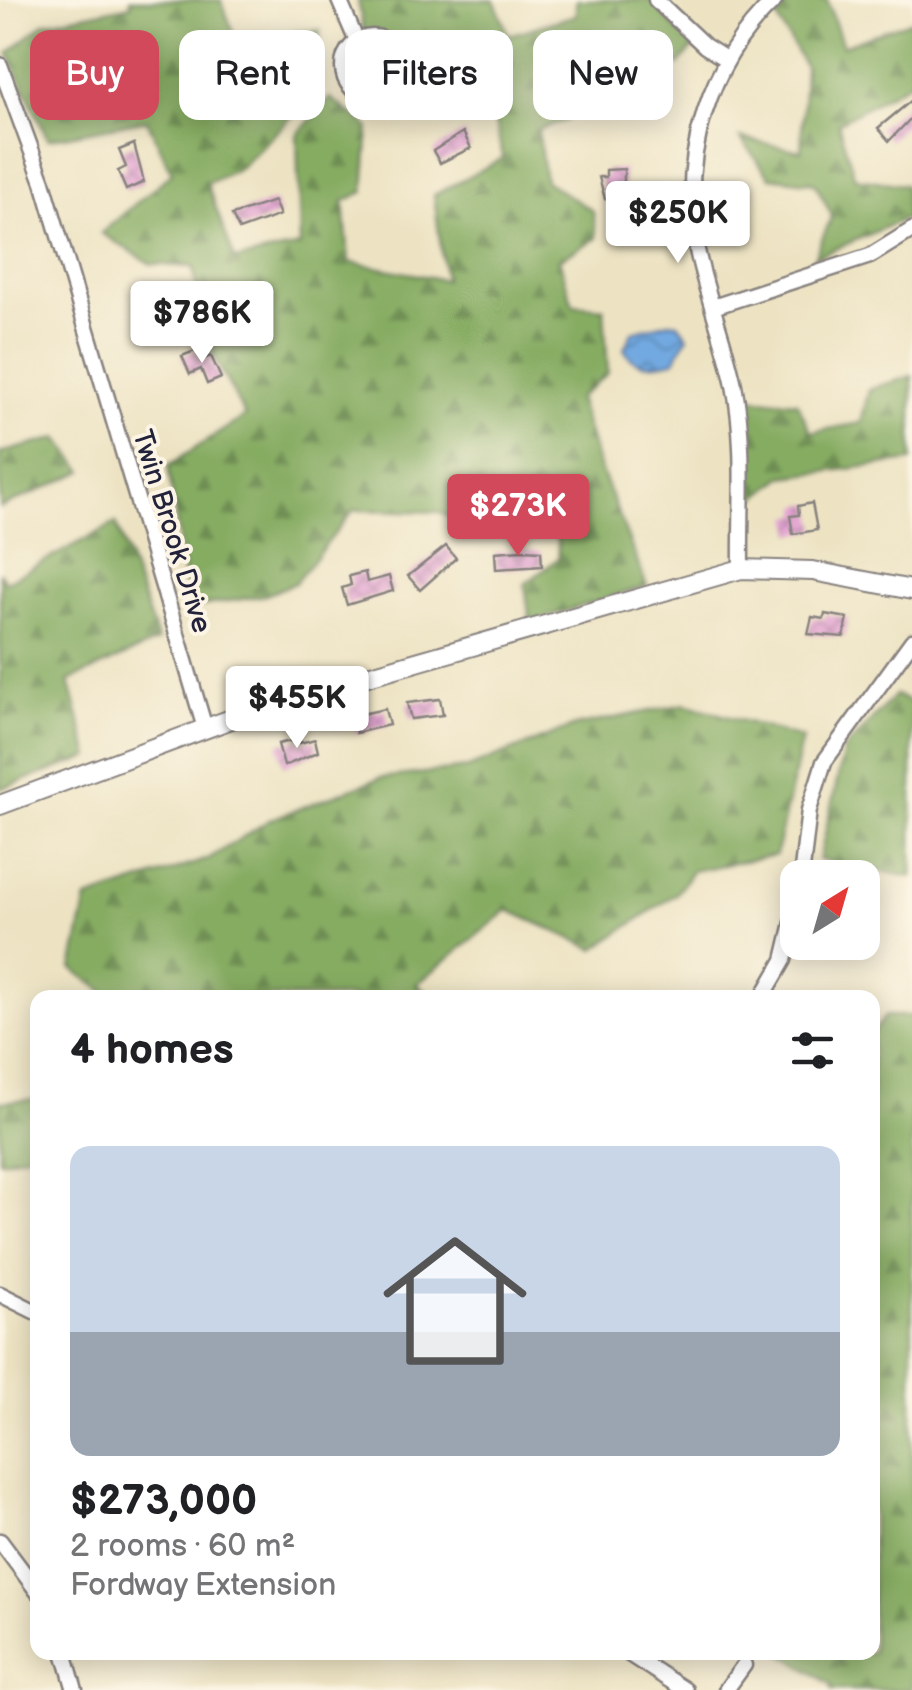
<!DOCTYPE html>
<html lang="en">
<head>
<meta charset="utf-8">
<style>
  :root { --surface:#fff; --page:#f2f2f2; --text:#202124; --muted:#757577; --accent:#d1495b }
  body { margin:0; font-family:"Balsamiq Sans",sans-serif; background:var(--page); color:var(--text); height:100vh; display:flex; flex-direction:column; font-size:38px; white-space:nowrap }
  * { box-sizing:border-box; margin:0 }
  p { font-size:32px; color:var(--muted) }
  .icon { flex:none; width:55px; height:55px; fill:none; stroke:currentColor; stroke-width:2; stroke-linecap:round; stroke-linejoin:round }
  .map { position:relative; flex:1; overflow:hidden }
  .details { position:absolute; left:30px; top:990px; width:850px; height:670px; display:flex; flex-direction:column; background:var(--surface); border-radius:20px; box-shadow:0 5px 25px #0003 }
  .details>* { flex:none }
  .top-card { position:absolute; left:30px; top:30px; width:852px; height:90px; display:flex; gap:20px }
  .needle { width:65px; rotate:37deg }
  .fabs { position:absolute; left:780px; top:860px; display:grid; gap:20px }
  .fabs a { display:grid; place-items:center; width:100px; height:100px; border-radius:20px; background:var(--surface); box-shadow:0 5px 25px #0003; font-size:50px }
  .price { position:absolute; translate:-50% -85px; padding:0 22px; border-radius:10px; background:#fff; color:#222; font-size:32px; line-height:65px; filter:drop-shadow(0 2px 5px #0008) }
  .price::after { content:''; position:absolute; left:50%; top:60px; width:30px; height:22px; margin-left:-15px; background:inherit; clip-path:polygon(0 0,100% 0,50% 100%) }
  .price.current { background:var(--accent); color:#fff }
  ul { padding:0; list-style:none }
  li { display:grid; align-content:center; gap:20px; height:530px; padding:0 40px }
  li span { display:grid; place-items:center; height:310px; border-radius:20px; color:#555 }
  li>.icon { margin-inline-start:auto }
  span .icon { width:180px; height:180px; fill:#fffc; stroke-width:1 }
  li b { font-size:42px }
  h2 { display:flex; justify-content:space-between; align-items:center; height:120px; padding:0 40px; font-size:42px }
  .tag { padding:0 35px; border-radius:20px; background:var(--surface); box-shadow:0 5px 25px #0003; font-size:35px; line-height:90px }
  .tag.current { background:var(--accent); color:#fff }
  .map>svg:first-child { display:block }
</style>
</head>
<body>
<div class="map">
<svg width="912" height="1690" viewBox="0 0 912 1690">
  <defs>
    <pattern id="forest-firs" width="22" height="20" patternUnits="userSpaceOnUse" patternTransform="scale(2.5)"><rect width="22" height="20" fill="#86ac62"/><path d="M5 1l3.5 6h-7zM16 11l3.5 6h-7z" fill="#6d8c52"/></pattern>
    <pattern id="water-waves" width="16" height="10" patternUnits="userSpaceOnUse" patternTransform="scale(2.5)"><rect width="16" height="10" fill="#72a9e0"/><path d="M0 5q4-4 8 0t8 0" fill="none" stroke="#5d89b7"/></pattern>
    <pattern id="building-cross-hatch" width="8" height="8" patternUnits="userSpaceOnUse" patternTransform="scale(2.5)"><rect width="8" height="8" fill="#e2a0d1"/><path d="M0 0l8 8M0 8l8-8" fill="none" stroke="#b782ab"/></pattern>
  </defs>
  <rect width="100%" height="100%" fill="#fcf5e5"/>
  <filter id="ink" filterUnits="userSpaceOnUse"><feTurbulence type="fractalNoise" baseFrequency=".01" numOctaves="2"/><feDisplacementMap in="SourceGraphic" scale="20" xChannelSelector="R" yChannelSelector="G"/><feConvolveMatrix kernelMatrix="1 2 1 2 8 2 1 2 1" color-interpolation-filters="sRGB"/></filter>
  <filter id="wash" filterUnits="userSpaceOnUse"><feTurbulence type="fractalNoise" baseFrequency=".0048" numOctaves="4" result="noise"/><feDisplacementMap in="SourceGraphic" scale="40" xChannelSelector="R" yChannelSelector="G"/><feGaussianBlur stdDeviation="2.25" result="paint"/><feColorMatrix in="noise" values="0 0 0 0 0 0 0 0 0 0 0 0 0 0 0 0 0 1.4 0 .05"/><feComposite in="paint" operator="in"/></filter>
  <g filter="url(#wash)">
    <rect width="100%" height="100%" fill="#ede3c3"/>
    <!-- forest -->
    <g fill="url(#forest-firs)" stroke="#54674e" stroke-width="2.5">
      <path d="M130,0h91l13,34 86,-4 -1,60 -79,78 -33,16 28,76 65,-14 -3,-111 33,-37 39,29 -5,65 -20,9 5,61 96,18 -11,-85 69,-37 -15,-65 -82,-34 -13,-21 -30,-7 -5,-31h136l15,35 67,-20v-15h75l25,29 20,15 -17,21 -29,-17 -45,35 -27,10 -11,27 -29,10 7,51 48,30 4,27 -38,21 14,46 31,3 4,65 -30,25 19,63 50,125 -117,36 -5,-38 34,-26 -6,-54 -42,-14 -31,45 -41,-23 -85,-2 -59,73 -29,12 -77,13 -21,-142 77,-50 -41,-79 -11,-70 -42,-3 -50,-31 71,-60 -25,-53 -99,19 -40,-86 36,-30 87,-18z"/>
      <path d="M775,0h52l16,46 69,-26v61l-74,42 17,55 50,7 2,33 -93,40 18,-42 -17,-33 -45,-6 -30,-39 61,13 4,-84 -35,-62z"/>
      <path d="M912,376v85l-129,16 -32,25 -2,-104 48,4 14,30 50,-9 8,-34z"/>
      <path d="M58,438l26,33 -84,37v-55z"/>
      <path d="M116,523l42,118 -89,40 21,76 -90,32v-217l5,10z"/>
      <path d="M895,695l17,7v175l-93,-17 25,-110z"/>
      <path d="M685,704l117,34 -26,117 -84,16 -15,22 -82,56 -87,-39 -92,75 23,13 -328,-1 -39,-29 15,-69 121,-40 63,-40 109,-41 88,-10 107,-42z"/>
      <path d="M885,1016h27v674h-81l1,-5 -51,-32 91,-1v-618z"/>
      <path d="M37,1099v53l-37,9v-59z"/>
    </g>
    <!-- water -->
    <path fill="url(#water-waves)" stroke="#4a668e" stroke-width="2.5" d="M669,322l9,1 10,13 -14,25c-21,4 -38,9 -50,-12l8,-17z"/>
    <g id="blocks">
      <!-- building -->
      <g fill="url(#building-cross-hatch)">
        <path d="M912,100v17l-23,24 -11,-13z"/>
        <path d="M463,132l8,16 -31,15 -7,-12z"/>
        <path d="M134,144l10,38 -18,8 -8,-19 8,-4 -7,-17z"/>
        <path d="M624,169v29l-19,1 -6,-22h7v-7z"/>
        <path d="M274,201l6,14 -41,15 -7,-15z"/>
        <path d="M197,350l4,10 10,-4 10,22 -14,6 -6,-15 -11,5 -8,-18z"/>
        <path d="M812,503l5,27 -24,4 -3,-18 9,-1 -1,-9z"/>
        <path d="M446,546l10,12 -36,32 -12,-14z"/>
        <path d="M522,550l19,1 1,15 -46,3 -1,-17z"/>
        <path d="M365,572l2,10 22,-6 4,15 -46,14 -5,-17 9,-3 -2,-9z"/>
        <path d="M825,614l23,4 -4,19 -36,-3 4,-17 12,2z"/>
        <path d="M440,699l3,16 -32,4 -4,-16z"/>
        <path d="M385,709l4,16 -33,8 -4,-17z"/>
        <path d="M299,739l1,4 15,-4 3,13 -34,14 -6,-22z"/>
      </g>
    </g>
  </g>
  <g filter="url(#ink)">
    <use href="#blocks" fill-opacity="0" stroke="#88827f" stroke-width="2.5"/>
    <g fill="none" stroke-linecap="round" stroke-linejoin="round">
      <defs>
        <g id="minor">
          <path d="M339,0l18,42"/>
          <path d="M656,0l49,46 22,14"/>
          <circle cx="373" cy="67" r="30"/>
          <path d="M0,65l43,117 161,543"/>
          <path d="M713,307l157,-51 42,-26"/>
          <path d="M741,569c-1,-60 5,-125 -7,-184 -10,-47 -29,-93 -38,-140 -16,-89 13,-184 79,-245"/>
          <path d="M801,878l8,-68 15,-48 88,-121"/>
          <path d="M762,998l22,-38 14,-58"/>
          <path d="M0,1294l38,19"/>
          <path d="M0,1541l38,51"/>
          <path d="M64,1652l11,38"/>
          <path d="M626,1652l59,38"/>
          <path d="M726,1690l18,-25"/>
        </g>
        <path id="tertiary" d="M0,805l277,-103 464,-133 72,2 99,19"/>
      </defs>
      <!-- minor casing -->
      <use href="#minor" stroke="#88827f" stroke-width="19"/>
      <!-- tertiary casing -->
      <use href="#tertiary" stroke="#88827f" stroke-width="22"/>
      <!-- minor -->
      <use href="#minor" stroke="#fff" stroke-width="14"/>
      <!-- tertiary -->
      <use href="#tertiary" stroke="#fff" stroke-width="18"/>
    </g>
  </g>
  <g text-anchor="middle" stroke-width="8" stroke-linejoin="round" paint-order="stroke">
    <!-- street labels -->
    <g font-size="28" fill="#22223b" stroke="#fcf5e5">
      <text transform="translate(173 531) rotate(73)" y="10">Twin Brook Drive</text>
    </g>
  </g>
</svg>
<div class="fabs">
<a><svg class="needle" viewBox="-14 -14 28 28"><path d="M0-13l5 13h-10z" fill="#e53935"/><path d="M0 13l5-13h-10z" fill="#757577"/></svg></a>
</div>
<b class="price" style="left:678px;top:266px">$250K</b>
<b class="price" style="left:202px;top:366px">$786K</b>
<b class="price current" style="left:518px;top:559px">$273K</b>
<b class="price" style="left:297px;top:751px">$455K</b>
<div class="top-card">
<a class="tag current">Buy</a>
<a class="tag">Rent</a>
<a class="tag">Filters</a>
<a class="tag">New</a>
</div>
<section class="details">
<h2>4 homes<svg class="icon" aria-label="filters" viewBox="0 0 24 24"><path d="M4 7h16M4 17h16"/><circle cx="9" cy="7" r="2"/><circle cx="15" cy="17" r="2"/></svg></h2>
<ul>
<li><span style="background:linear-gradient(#c9d6e8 60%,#9aa5b1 0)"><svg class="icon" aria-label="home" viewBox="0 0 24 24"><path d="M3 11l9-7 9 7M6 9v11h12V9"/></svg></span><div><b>$273,000</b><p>2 rooms · 60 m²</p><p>Fordway Extension</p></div></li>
</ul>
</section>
</div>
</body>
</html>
